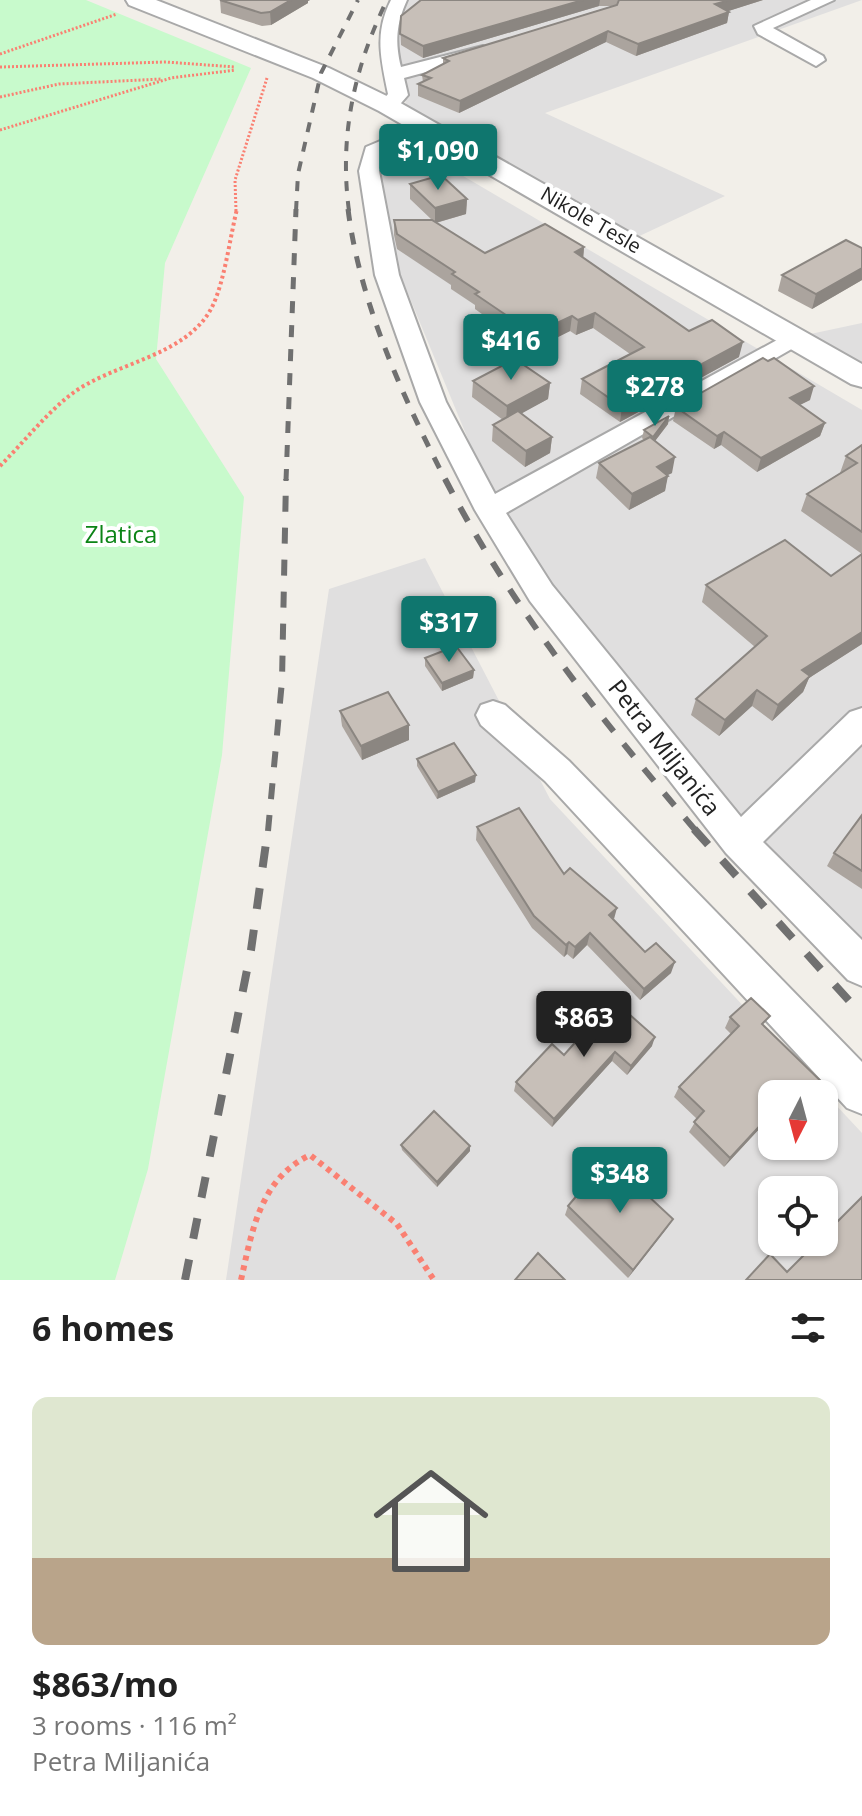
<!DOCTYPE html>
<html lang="en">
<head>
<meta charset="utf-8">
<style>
  :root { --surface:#fff; --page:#f6f6f6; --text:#222; --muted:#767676; --accent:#0f766e }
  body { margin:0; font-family:"Open Sans",sans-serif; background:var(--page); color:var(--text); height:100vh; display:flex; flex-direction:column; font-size:30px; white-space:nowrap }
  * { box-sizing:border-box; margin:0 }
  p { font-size:26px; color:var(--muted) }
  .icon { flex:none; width:44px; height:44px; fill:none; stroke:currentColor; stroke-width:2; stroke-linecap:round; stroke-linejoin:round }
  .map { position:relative; height:1280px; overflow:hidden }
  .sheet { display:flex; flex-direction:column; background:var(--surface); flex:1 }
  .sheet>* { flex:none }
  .needle { width:52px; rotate:186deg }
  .controls { position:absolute; left:758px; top:1080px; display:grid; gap:16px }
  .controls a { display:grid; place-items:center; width:80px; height:80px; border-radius:16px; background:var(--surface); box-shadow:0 2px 6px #0004; font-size:40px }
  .price { position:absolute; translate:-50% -68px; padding:0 18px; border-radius:8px; background:var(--accent); color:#fff; font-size:26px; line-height:52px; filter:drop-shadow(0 2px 4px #0008) }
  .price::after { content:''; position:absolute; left:50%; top:48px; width:24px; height:18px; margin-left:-12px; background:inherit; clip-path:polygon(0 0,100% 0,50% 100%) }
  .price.on { background:#222; color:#fff }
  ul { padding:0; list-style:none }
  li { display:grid; align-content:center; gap:16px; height:424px; padding:0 32px }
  li span { display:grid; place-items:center; height:248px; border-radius:16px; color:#555 }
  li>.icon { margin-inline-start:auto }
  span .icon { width:144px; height:144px; fill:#fffc; stroke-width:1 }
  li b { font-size:34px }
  h2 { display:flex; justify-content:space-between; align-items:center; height:96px; padding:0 32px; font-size:34px }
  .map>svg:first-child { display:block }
</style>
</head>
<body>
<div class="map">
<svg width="862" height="1280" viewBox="0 0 862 1280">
  <rect width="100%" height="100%" fill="#f2efe9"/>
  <!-- residential -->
  <g fill="#e0dfdf" fill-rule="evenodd">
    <path d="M408,0h454l-317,113 180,83 -92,43 -227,-134 -14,-83z"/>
    <path d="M407,143l455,267v534l-124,-119 -216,-279 -26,-39 -113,-274 -4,-72z"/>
    <path d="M862,323v47l-61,-34z"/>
    <path d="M425,558l125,241 312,334v147h-636l103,-691zM772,1094h52v52h-52zM772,1190h52v52h-52z"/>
  </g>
  <!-- park -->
  <path fill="#c8facc" d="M0,0h86l165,68 -86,195 -9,96 88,138 -22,258 -74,414 -33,111h-115z"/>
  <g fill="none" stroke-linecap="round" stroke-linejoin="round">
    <defs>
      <g id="minor">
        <path d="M391,0h16c-11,24 -12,42 -6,67l82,-21 9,5 -3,4 -85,23 4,17 -13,15h-14l-3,-4 10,-12c-7,-35 -14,-61 3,-94z"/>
        <path d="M811,0h23l-61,28 50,28 2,4 -9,6 -58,-32 -4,-8z"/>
        <path d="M416,126l7,2 3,4 -3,4 -40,18 -4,17 20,104 47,127 49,92 293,-160h18l3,5 -303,174 46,72 189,232 109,-105 12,-4v36l-99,98 99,98v46l-14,-6 -122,-127 -196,-252 -55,-91 -55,-108 -45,-127 -16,-104 7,-24z"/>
        <path d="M493,701l12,4 64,56 293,301v52l-15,-6 -302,-327 -64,-56 -5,-10 5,-10z"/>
      </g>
      <path id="tertiary" d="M126,0h30l173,68 68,33 465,263v23l-11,-3 -472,-273 -66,-33 -184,-73z"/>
    </defs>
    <!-- minor casing -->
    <use href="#minor" stroke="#a9a9a9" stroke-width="4"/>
    <!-- tertiary casing -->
    <use href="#tertiary" stroke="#a9a9a9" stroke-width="4"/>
    <!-- path-far2 -->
    <g stroke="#fa8072" stroke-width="3" stroke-dasharray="2 2" stroke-linecap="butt">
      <path d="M0,54l117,-40"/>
      <path d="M0,67l166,-5 69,5"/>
      <path d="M0,97l59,-13 103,-5"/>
      <path d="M0,130l171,-52 64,-8"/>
      <path d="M236,211l-1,-31 32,-102"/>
    </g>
    <!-- path-far1 -->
    <path stroke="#fa8072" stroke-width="4" stroke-dasharray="3 3" stroke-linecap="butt" d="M0,466c23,-23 44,-50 69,-70 42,-34 119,-38 144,-91 12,-26 17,-68 24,-96"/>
    <!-- path -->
    <path stroke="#fa8072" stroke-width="6" stroke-dasharray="5 5" stroke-linecap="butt" d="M241,1280c11,-49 19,-101 69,-125l87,69 37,56"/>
    <!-- minor -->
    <use href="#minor" fill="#fff" fill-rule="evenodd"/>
    <!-- tertiary -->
    <use href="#tertiary" fill="#fff" fill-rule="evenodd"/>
    <!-- rail-far3 -->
    <g stroke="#707070" stroke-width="4" stroke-dasharray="10 10" stroke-linecap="butt">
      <path d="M296,211l2,-37 23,-101 37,-73"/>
      <path d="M349,211c-10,-75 5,-143 38,-211"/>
    </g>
    <!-- rail-far2 -->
    <g stroke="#707070" stroke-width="5" stroke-dasharray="12 12" stroke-linecap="butt">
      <path d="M348,209c12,95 55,188 98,272"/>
      <path d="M286,481l10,-272"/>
    </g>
    <!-- rail-far1 -->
    <g stroke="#707070" stroke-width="6" stroke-dasharray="16 16" stroke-linecap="butt">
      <path d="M445,479c67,130 157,241 251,352"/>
      <path d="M268,831l14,-150 4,-202"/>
    </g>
    <!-- rail -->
    <g stroke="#707070" stroke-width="8" stroke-dasharray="21 21" stroke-linecap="butt">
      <path d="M694,829l168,186"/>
      <path d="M185,1280l66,-330 17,-121"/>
    </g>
  </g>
  <!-- wall -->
  <g fill="#aba49e">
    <path d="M220,0h90l-2,1v2l-37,22 -9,1 -41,-13z"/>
    <path d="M421,0h342l-35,11 1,1 -2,11 -91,33 -30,-14 -147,71 -41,-17v-12l5,-2 -1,-7 21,-11v-6l169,-52h-13l-176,52 -22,-13 -1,-23z"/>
    <path d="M410,184l57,15 -1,15 -30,9 49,30 99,-6 -1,10 106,74 50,26 -119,65 -40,-28 2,-15 48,-25 -37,-26 -17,7 -6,-4 -54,27 -26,-20v-15l3,-1 -18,-13v-4l-24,-16v-4l-54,-36 -3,-14v-15h38l-22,-21z"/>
    <path d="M862,248v32l-50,29 -34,-18 4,-16z"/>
    <path d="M473,381l77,2 -2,16 -27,14 31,24 -2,16 -25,14 -33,-26 1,-16 10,-5 -31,-23z"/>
    <path d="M810,400l-11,5 26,18 -5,13 -63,36 -36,-27 -7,4 -41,-28 3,-14z"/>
    <path d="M669,416l-1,8 -13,17 17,32 -5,2 -2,16 -36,19 -33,-32 3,-15 45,-23 -2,-2 2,-8z"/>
    <path d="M862,445v199l-53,34 -6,14 -31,29 -20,-15 -33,30 -28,-21 5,-16 59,-52 -53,-45 4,-17 125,-9 31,-22 -61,-43 6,-17 33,-21 6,-17z"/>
    <path d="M425,658l49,12 -1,8 -31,13 -17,-25z"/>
    <path d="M340,711l69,29 -47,20 -20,-34z"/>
    <path d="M417,759l58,23 -38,17 -20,-33z"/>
    <path d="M862,815v74l-35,-23 7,-13z"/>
    <path d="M477,827l87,47 49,46 32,32 26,21 -31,27 -53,-55 -14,14 -6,-5 -3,3 -32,-29 -56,-88z"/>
    <path d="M730,1017l34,9 65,63 -5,6v-1h-52v44l-11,-11 -37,40 -35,-35 8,-13 -23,-22 5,-10 52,-53 -6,-6z"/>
    <path d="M652,1046l-25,29 -15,-14 -60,66 -38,-36 2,-9 48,-27z"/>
    <path d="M401,1145l69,1v5l-33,36 -35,-37z"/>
    <path d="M642,1197l31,22 -45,59 -63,-63 3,-9z"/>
  </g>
  <!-- shaded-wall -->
  <g fill="#8b8681">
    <path d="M291,0h19l-2,1v2l-37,22 -1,-13z"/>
    <path d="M583,0h17l-1,6 -176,52v-12z"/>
    <path d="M730,0h33l-50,16 2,-12z"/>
    <path d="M729,12l-2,11 -91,33 2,-12z"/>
    <path d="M608,31l-2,11 -147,71 1,-12z"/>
    <path d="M467,199l-1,15 -31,9v-15z"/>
    <path d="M584,247l-1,15 -8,-10z"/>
    <path d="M862,268v12l-50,29 4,-15z"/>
    <path d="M595,313l-2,15 -17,7 2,-15z"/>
    <path d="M572,316l-2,15 -54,27 1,-16z"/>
    <path d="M743,342l-4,15 -119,65 2,-15z"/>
    <path d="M550,383l-2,16 -42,23 1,-16z"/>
    <path d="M814,386l-4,14 -24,12 4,-14z"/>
    <path d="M669,416l-1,8 -16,21 1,-8z"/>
    <path d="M825,423l-5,13 -63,36 4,-14z"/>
    <path d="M724,432l-3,13 -7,4 3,-13z"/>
    <path d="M552,437l-2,16 -25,14 1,-16z"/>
    <path d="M675,457l-3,16 -18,9 3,-15z"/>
    <path d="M668,476l-3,15 -36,19 3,-16z"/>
    <path d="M862,632v12l-53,34 -6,14 -31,29 6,-16 24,-35z"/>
    <path d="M474,670l-1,8 -31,13v-8z"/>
    <path d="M757,690l-5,16 -33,30 6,-16z"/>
    <path d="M409,725v15l-47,20 -1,-14z"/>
    <path d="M476,775l-1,7 -38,17 1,-7z"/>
    <path d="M617,908l-3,11 -5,-4z"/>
    <path d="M590,933l-3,12 -14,14 2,-12z"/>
    <path d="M569,942l-2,12 -3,3 2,-12z"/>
    <path d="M675,962l-4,11 -31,27 4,-11z"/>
    <path d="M655,1037l-3,9 -25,29 4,-9z"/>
    <path d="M615,1052l-3,9 -60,66 2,-8z"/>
    <path d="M768,1117l-7,10 -37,40 6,-9z"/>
    <path d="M470,1146v5l-33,36v-5z"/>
    <path d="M673,1219l-6,9 -39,50 5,-8z"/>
  </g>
  <!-- building -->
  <g fill="#c7bfb8" stroke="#8b8681" stroke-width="2">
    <path d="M220,0h71l-21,12 -9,1z"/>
    <path d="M421,0h162l-160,46 -23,-12 1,-18z"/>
    <path d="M619,0h111l-15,4 14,8 -91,32 -30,-13 -148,70 -42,-17 13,-6 -9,-3 27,-14 -6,-3 174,-53z"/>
    <path d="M441,175l26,24 -32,9 -25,-24z"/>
    <path d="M394,220h38l53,33 60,-29 39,23 -9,5 114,79 23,-11 31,22 -121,65 -40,-28 62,-32 -49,-34 -17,7 -6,-4 -55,26 -27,-19 16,-8 -31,-21 4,-2 -27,-18 3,-2 -58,-38z"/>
    <path d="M846,240l16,8v20l-46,26 -34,-19z"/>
    <path d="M763,358l5,3 6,-3 40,28 -24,12 35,25 -64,35 -37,-26 -7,4 -41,-29z"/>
    <path d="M515,359l35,24 -43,23 -34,-25z"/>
    <path d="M518,411l34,26 -26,14 -33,-26z"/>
    <path d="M669,416l-16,21 -9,-7z"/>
    <path d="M650,437l25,20 -18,10 11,9 -36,18 -33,-31z"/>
    <path d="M862,445v87l-55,-38 50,-31 -11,-7z"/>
    <path d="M785,540l46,36 31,-22v78l-60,38 8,6 -32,29 -21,-15 -32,30 -29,-21 71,-63 -61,-51z"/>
    <path d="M456,646l18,24 -32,13 -17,-25z"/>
    <path d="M388,692l21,33 -48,21 -21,-35z"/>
    <path d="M454,743l22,32 -38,17 -21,-33z"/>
    <path d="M519,808l45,66 6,-6 47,40 -8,7 36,37 11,-9 19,19 -31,27 -54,-56 -15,14 -6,-5 -3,3 -32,-29 -57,-89z"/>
    <path d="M862,815v56l-28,-18z"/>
    <path d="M751,998l19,18 -8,8 67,65 -5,5h-52v26l-4,-3 -38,41 -36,-36 10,-11 -25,-24 60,-61 -9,-9z"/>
    <path d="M613,1000l42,37 -24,29 -16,-14 -61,67 -38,-37 36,-38 12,11z"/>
    <path d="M434,1111l36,35 -33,36 -36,-37z"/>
    <path d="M605,1162l37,35 3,-4 28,26 -40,51 -65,-64z"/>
    <path d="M862,1197v83h-116l24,-26 17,18 30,-30h7v-7z"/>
    <path d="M538,1253l27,27h-50z"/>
  </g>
  <g text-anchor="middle" stroke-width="8" stroke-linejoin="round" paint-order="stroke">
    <!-- far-street labels -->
    <g font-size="20" fill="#222" stroke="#fff">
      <text transform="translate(591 220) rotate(30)" y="7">Nikole Tesle</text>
    </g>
    <!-- park labels -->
    <g font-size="24" fill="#0c8416" stroke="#fff">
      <text x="121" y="543">Zlatica</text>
    </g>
    <!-- street labels -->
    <g font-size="24" fill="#222" stroke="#fff">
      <text transform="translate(664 748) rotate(52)" y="8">Petra Miljanića</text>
    </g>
  </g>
</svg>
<div class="controls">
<a><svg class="needle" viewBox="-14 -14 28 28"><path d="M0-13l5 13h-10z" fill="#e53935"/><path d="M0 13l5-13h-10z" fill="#767676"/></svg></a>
<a><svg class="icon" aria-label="locate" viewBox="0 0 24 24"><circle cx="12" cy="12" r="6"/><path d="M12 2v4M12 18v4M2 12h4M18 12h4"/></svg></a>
</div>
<b class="price" style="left:438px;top:192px">$1,090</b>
<b class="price" style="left:511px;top:382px">$416</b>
<b class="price" style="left:655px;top:428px">$278</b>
<b class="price" style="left:449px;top:664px">$317</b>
<b class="price on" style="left:584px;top:1059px">$863</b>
<b class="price" style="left:620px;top:1215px">$348</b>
</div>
<section class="sheet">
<h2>6 homes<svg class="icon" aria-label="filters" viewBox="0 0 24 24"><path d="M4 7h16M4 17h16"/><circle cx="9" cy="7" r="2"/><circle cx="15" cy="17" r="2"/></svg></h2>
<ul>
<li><span style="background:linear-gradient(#dfe7d0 65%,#b9a48a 0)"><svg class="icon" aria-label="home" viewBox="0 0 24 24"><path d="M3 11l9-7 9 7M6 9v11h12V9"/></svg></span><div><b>$863/mo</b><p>3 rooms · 116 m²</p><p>Petra Miljanića</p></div></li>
</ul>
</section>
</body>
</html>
